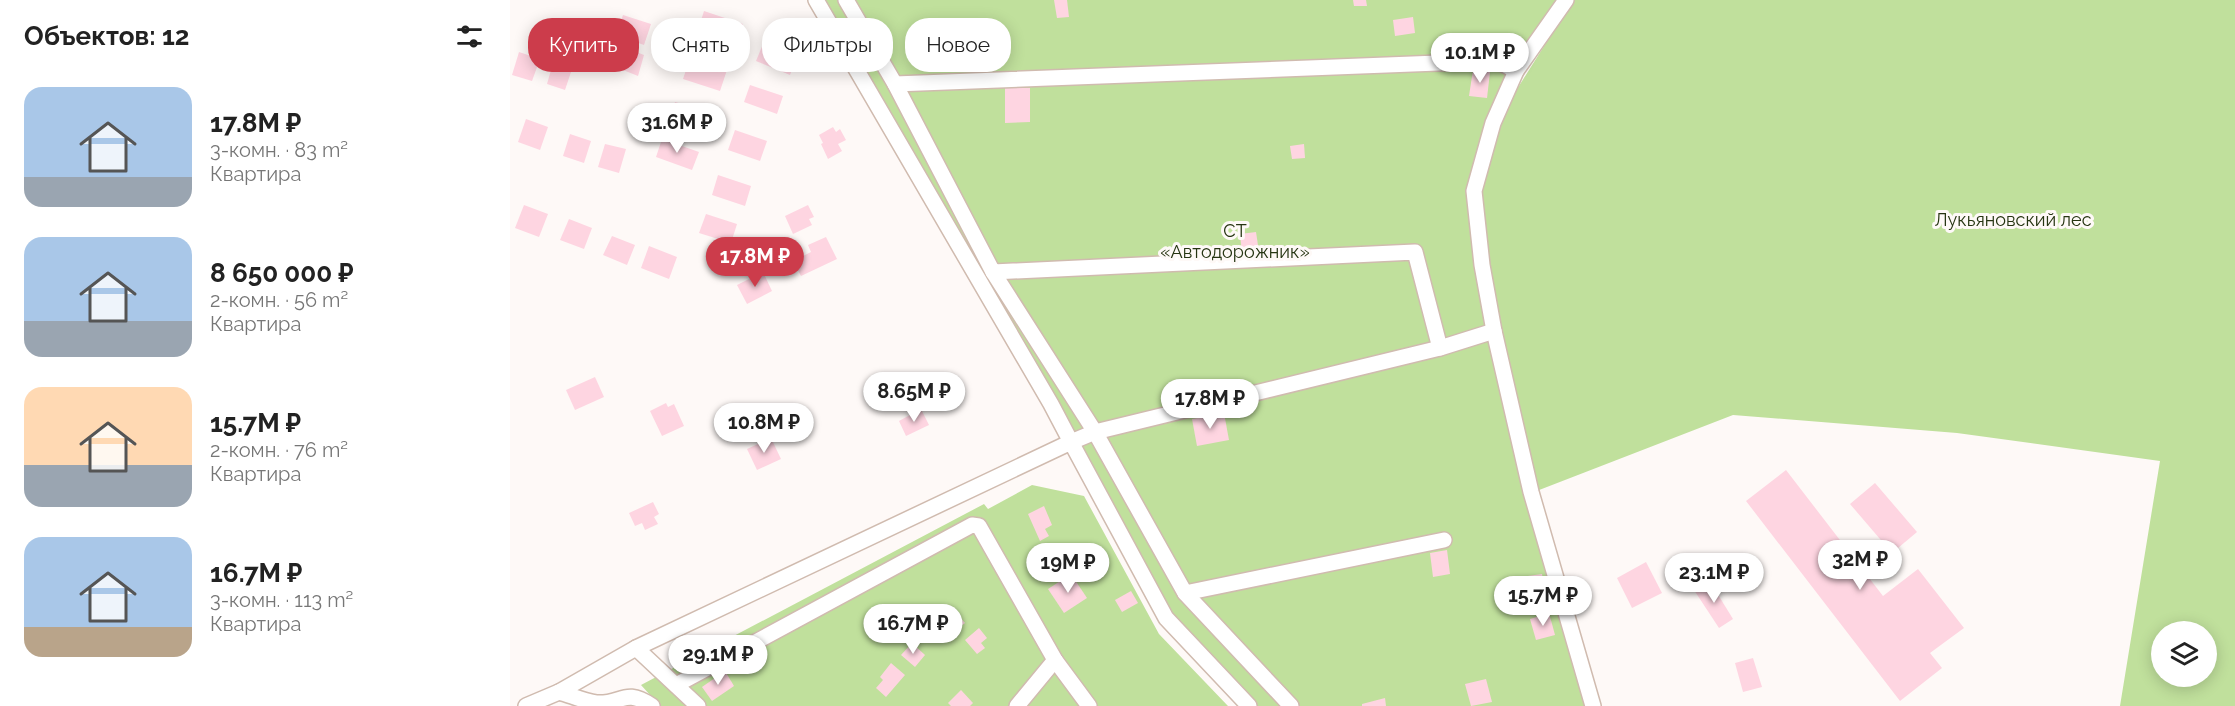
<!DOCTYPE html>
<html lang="ru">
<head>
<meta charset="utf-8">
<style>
  :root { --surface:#fff; --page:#f2f2f2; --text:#222; --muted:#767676; --accent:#cc3c4b }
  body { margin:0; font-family:Raleway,sans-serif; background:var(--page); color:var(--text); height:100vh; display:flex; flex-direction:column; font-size:22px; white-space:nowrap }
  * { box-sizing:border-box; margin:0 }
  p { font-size:20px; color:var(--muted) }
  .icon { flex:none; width:33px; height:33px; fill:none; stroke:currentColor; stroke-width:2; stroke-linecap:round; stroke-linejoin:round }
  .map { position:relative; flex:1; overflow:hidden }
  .panel { display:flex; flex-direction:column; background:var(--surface); width:510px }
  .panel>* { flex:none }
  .top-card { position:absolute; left:18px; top:18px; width:570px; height:54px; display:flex; gap:12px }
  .tools { position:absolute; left:1641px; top:621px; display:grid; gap:12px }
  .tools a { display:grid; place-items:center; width:66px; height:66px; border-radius:50%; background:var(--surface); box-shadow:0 3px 15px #0003; font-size:30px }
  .price { position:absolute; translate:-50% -51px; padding:0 14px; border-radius:21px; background:#fff; color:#222; font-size:20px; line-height:39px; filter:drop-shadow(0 2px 3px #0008) }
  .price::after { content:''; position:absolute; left:50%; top:36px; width:18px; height:14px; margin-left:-9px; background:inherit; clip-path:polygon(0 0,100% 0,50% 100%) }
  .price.on { background:var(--accent); color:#fff }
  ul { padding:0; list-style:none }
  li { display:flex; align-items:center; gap:18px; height:150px; padding:0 24px }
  li span { display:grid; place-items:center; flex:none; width:168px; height:120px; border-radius:18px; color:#555 }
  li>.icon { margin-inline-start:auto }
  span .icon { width:72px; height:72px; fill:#fffc; stroke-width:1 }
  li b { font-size:26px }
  h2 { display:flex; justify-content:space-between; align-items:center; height:72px; padding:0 24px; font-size:26px }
  .tag { padding:0 21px; border-radius:24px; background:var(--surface); box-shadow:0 3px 15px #0003; font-size:21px; line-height:54px }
  .tag.on { background:var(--accent); color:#fff }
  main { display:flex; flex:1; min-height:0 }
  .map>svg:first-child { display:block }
</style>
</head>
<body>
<main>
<section class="panel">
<h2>Объектов: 12<svg class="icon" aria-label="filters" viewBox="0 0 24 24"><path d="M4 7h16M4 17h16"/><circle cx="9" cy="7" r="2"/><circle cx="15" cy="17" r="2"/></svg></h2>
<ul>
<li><span style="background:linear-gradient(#a9c7e8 75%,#9aa5b1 0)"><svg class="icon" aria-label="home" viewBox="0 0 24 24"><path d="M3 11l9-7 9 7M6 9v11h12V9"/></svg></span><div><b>17.8M ₽</b><p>3-комн. · 83 m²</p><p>Квартира</p></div></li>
<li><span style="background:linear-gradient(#a9c7e8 70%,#9aa5b1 0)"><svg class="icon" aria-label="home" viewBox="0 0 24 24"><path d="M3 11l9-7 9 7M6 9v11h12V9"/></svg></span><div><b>8 650 000 ₽</b><p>2-комн. · 56 m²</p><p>Квартира</p></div></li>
<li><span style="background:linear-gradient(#ffd9b3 65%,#9aa5b1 0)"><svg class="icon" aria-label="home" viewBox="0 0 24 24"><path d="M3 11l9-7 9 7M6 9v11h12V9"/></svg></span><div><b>15.7M ₽</b><p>2-комн. · 76 m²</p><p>Квартира</p></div></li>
<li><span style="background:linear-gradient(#a9c7e8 75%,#b9a48a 0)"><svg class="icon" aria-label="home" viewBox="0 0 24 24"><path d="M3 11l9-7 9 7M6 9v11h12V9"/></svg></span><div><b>16.7M ₽</b><p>3-комн. · 113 m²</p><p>Квартира</p></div></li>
</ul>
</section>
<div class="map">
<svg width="1725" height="706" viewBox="0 0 1725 706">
  <rect width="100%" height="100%" fill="#fef9f7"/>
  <!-- green -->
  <g fill="#c0e09c" fill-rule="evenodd">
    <path d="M306,0h743l-47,69 -41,121 9,77 112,439h-343l-83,-88z"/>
    <path d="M1063,0h662v706h-115l40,-245 -203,-28 -224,-18 -199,77 -42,-187 -16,-114 19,-67zM1652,632h44v44h-44z"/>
    <path d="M522,485l52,11 75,138 69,72h-568l-19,-21 343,-181 4,5z"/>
  </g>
  <!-- building -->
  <g fill="#fed5e1">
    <path d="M544,0h13l2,17 -12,1z"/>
    <path d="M843,0h13l1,6h-13z"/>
    <path d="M194,11l39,13 -7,22 -39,-13z"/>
    <path d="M113,15l28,9 -7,21 -28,-10z"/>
    <path d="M903,17l2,16 -20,3 -2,-16z"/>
    <path d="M253,44l34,13 -7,18 -34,-14z"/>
    <path d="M111,46l23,9 -6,21 -25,-10z"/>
    <path d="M9,52l21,7 -8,22 -20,-6z"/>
    <path d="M180,58l37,12 -7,21 -37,-12z"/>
    <path d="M43,63l19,6 -7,21 -18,-6z"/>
    <path d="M963,70l17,2 -3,26 -18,-2z"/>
    <path d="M240,85l33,11 -6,18 -33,-12z"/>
    <path d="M495,88h25v34l-25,1z"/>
    <path d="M165,102l37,11 -6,19 -37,-11z"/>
    <path d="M16,119l22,8 -8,23 -22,-8z"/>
    <path d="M323,127l3,5 4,-3 6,11 -8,4 4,7 -14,8 -7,-15 2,-1 -4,-8z"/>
    <path d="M225,130l32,11 -7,20 -32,-11z"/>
    <path d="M60,134l21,7 -7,22 -21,-7z"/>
    <path d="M152,139l37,13 -7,18 -36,-13z"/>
    <path d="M95,144l21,5 -7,24 -21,-6z"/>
    <path d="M794,144l1,14 -13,1 -2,-13z"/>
    <path d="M208,175l33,11 -6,20 -33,-11z"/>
    <path d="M14,205l24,9 -9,23 -24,-9z"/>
    <path d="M298,205l6,12 -5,2 3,6 -19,9 -8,-18z"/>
    <path d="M196,214l31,10 -6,19 -32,-10z"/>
    <path d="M59,219l23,9 -8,21 -24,-9z"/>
    <path d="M746,232l3,20 -17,2 -2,-20z"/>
    <path d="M102,236l23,9 -8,20 -24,-10z"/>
    <path d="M316,237l11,22 -36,17 -8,-15 18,-9 -3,-7z"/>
    <path d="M139,246l28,11 -8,22 -28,-11z"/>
    <path d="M253,272l9,19 -25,13 -10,-19z"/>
    <path d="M85,377l9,20 -29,13 -9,-20z"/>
    <path d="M156,403l2,4 6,-3 10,22 -22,10 -12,-25z"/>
    <path d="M411,409l8,16 -23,11 -7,-15z"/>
    <path d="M714,413l5,27 -32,6 -5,-27z"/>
    <path d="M261,438l10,21 -24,11 -10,-21z"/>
    <path d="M1276,470l97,126 35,-27 46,59 -34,25 12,15 -42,33 -154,-200z"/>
    <path d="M1365,483l42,49 -25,21 -42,-49z"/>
    <path d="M143,502l6,12 -5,3 4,7 -13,6 -3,-7 -7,3 -6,-13z"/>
    <path d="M534,506l8,19 -7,4 4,7 -9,5 -12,-27z"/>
    <path d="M937,550l3,24 -17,3 -3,-24z"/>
    <path d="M1136,562l16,31 -30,15 -15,-30z"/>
    <path d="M561,574l16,24 -23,15 -16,-24z"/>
    <path d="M1032,574l3,18 -22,3 -3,-18z"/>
    <path d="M1199,580l24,39 -14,9 -25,-38z"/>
    <path d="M621,591l7,12 -16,9 -7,-12z"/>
    <path d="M441,607l14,16 -12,9 -13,-16z"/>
    <path d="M1039,613l6,22 -19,5 -6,-21z"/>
    <path d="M469,628l8,10 -6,5 4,5 -8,6 -12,-14z"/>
    <path d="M402,643l13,12 -10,12 -14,-12z"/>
    <path d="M1243,658l9,29 -19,5 -8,-29z"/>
    <path d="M381,663l14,12 -19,22 -10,-9 7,-8 -3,-3z"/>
    <path d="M215,671l9,15 -22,15 -10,-14z"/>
    <path d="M976,679l6,23 -21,4 -6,-22z"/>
    <path d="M451,690l12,13 -3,3h-19l-3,-3z"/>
    <path d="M875,698l1,8h-24v-2z"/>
  </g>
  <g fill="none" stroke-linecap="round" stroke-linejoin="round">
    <defs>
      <g id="street">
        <path d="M306,0l235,404 20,38 24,-10 345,-84 54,-17"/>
        <path d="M336,0l49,84 98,188 422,-20 25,96"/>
        <path d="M1056,0l-50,71 -23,52 -19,68 8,74 12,66 37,161 62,214"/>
        <path d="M385,84l595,-23 13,3 13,7"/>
        <path d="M483,272l102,160 90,161 106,113"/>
        <path d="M675,593l259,-53"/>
        <path d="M126,648l62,58"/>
        <path d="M166,685l296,-160 7,1 76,134 34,46"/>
        <path d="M49,692c11,3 25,9 37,11 26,2 28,-16 56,3"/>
        <path d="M16,706l33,-14 77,-44 435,-206 95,176 83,88"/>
        <path d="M507,706l38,-46"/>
      </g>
    </defs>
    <!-- street casing -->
    <use href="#street" stroke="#d0bbaf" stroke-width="18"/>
    <!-- street -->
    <use href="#street" stroke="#fff" stroke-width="15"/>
  </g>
  <g text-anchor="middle" stroke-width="6" stroke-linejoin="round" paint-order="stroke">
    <!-- park labels -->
    <g font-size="18" fill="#263512" stroke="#fef9f7">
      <text x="1503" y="226">Лукьяновский лес</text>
      <text x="725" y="237">СТ<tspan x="725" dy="21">«Автодорожник»</tspan></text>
    </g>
  </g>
</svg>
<div class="tools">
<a><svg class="icon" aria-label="layers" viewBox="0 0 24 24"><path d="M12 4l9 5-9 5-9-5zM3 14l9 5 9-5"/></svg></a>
</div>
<b class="price" style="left:970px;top:84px">10.1M ₽</b>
<b class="price" style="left:167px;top:154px">31.6M ₽</b>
<b class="price on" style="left:245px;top:288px">17.8M ₽</b>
<b class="price" style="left:404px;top:423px">8.65M ₽</b>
<b class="price" style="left:700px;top:430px">17.8M ₽</b>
<b class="price" style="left:254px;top:454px">10.8M ₽</b>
<b class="price" style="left:1350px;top:591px">32M ₽</b>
<b class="price" style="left:558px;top:594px">19M ₽</b>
<b class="price" style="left:1204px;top:604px">23.1M ₽</b>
<b class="price" style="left:1033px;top:627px">15.7M ₽</b>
<b class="price" style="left:403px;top:655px">16.7M ₽</b>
<b class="price" style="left:208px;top:686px">29.1M ₽</b>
<div class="top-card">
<a class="tag on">Купить</a>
<a class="tag">Снять</a>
<a class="tag">Фильтры</a>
<a class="tag">Новое</a>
</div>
</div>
</main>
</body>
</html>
